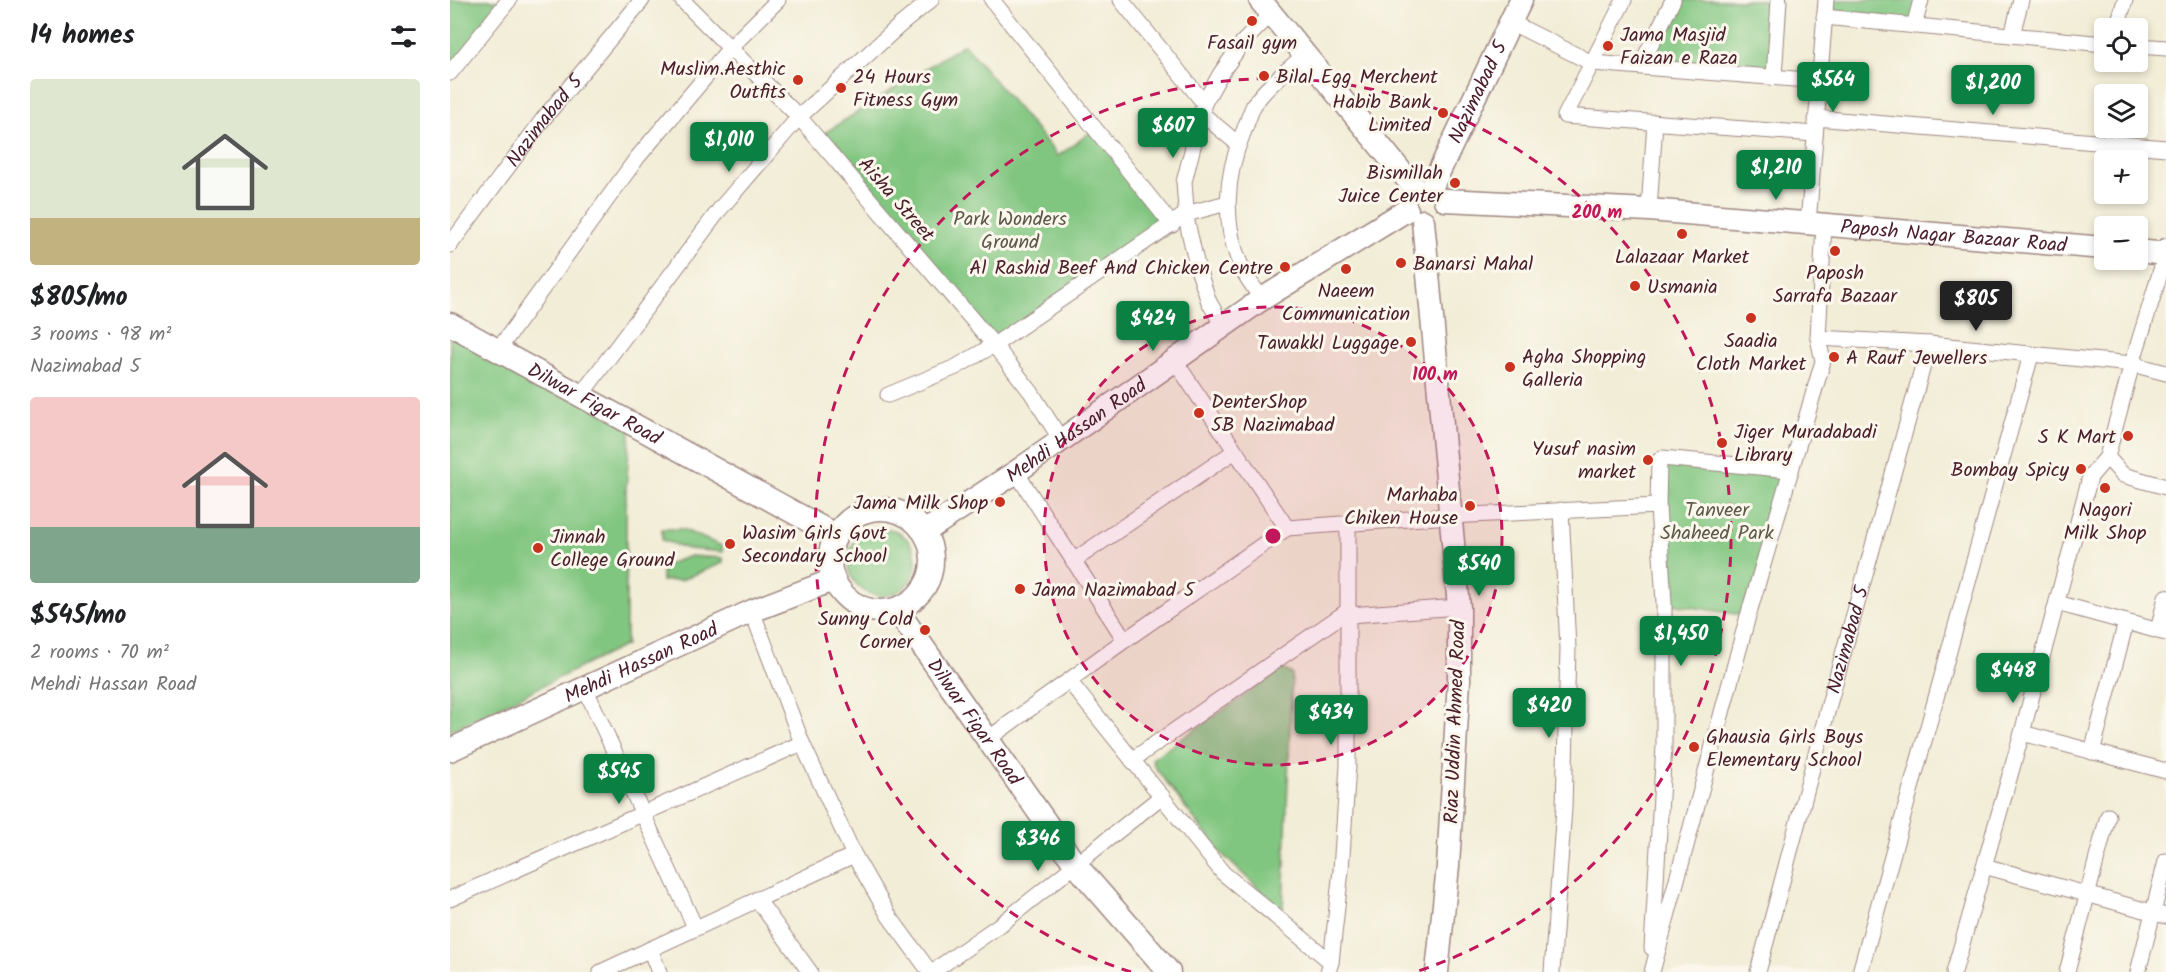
<!DOCTYPE html>
<html lang="en">
<head>
<meta charset="utf-8">
<style>
  :root { --surface:#fff; --page:#f6f6f6; --text:#202124; --muted:#757577; --accent:#0b8043 }
  body { margin:0; font-family:Kalam,sans-serif; background:var(--page); color:var(--text); height:100vh; display:flex; flex-direction:column; font-size:22px; white-space:nowrap }
  * { box-sizing:border-box; margin:0 }
  p { font-size:20px; color:var(--muted) }
  .icon { flex:none; width:33px; height:33px; fill:none; stroke:currentColor; stroke-width:2; stroke-linecap:round; stroke-linejoin:round }
  .map { position:relative; flex:1; overflow:hidden }
  .details { display:flex; flex-direction:column; background:var(--surface); width:450px }
  .details>* { flex:none }
  .fabs { position:absolute; left:1644px; top:18px; display:grid; gap:12px }
  .fabs a { display:grid; place-items:center; width:54px; height:54px; border-radius:6px; background:var(--surface); box-shadow:0 3px 9px #0003; font-size:30px }
  .price { position:absolute; translate:-50% -51px; padding:0 14px; border-radius:6px; background:var(--accent); color:#fff; font-size:20px; line-height:39px; filter:drop-shadow(0 2px 3px #0008) }
  .price::after { content:''; position:absolute; left:50%; top:36px; width:18px; height:14px; margin-left:-9px; background:inherit; clip-path:polygon(0 0,100% 0,50% 100%) }
  .price.current { background:#222; color:#fff }
  ul { padding:0; list-style:none }
  li { display:grid; align-content:center; gap:12px; height:318px; padding:0 30px }
  li span { display:grid; place-items:center; height:186px; border-radius:6px; color:#555 }
  li>.icon { margin-inline-start:auto }
  span .icon { width:108px; height:108px; fill:#fffc; stroke-width:1 }
  li b { font-size:26px }
  h2 { display:flex; justify-content:space-between; align-items:center; height:72px; padding:0 30px; font-size:26px }
  main { display:flex; flex:1; min-height:0 }
  .map>svg:first-child { display:block }
</style>
</head>
<body>
<main>
<section class="details">
<h2>14 homes<svg class="icon" aria-label="filters" viewBox="0 0 24 24"><path d="M4 7h16M4 17h16"/><circle cx="9" cy="7" r="2"/><circle cx="15" cy="17" r="2"/></svg></h2>
<ul>
<li><span style="background:linear-gradient(#dfe7d0 75%,#c2b280 0)"><svg class="icon" aria-label="home" viewBox="0 0 24 24"><path d="M3 11l9-7 9 7M6 9v11h12V9"/></svg></span><div><b>$805/mo</b><p>3 rooms · 98 m²</p><p>Nazimabad 5</p></div></li>
<li><span style="background:linear-gradient(#f6c9c9 70%,#7fa58c 0)"><svg class="icon" aria-label="home" viewBox="0 0 24 24"><path d="M3 11l9-7 9 7M6 9v11h12V9"/></svg></span><div><b>$545/mo</b><p>2 rooms · 70 m²</p><p>Mehdi Hassan Road</p></div></li>
</ul>
</section>
<div class="map">
<svg width="1716" height="972" viewBox="0 0 1716 972">
  <rect width="100%" height="100%" fill="#fbf7ec"/>
  <filter id="ink" filterUnits="userSpaceOnUse"><feTurbulence type="fractalNoise" baseFrequency=".0167" numOctaves="2"/><feDisplacementMap in="SourceGraphic" scale="12" xChannelSelector="R" yChannelSelector="G"/><feConvolveMatrix kernelMatrix="1 2 1 2 8 2 1 2 1" color-interpolation-filters="sRGB"/></filter>
  <filter id="wash" filterUnits="userSpaceOnUse"><feTurbulence type="fractalNoise" baseFrequency=".008" numOctaves="4" result="noise"/><feDisplacementMap in="SourceGraphic" scale="24" xChannelSelector="R" yChannelSelector="G"/><feGaussianBlur stdDeviation="1.35" result="paint"/><feColorMatrix in="noise" values="0 0 0 0 0 0 0 0 0 0 0 0 0 0 0 0 0 1.4 0 .05"/><feComposite in="paint" operator="in"/></filter>
  <g filter="url(#wash)">
    <rect width="100%" height="100%" fill="#f2edd7"/>
    <!-- green -->
    <g fill="#81c680" stroke="#667256" stroke-width="1.5">
      <path d="M0,0h59l-59,73z"/>
      <path d="M1223,0h106l-5,77 -133,-12z"/>
      <path d="M1376,0h95l-7,26 -90,-9z"/>
      <path d="M514,44l94,112 37,-27 77,96 -178,120 -177,-207z"/>
      <path d="M0,324l181,99 -5,66v156l-176,86z"/>
      <path d="M1212,458l129,12 -43,146 -84,-13z"/>
      <circle cx="432" cy="562" r="34"/>
      <path d="M212,529h20l40,17 1,6 -35,-3 -26,-9z"/>
      <path d="M240,556l33,2v5l-42,17 -19,1v-15z"/>
      <path d="M833,669l9,5 -9,238 -65,-62 -64,-84 -2,-7z"/>
    </g>
  </g>
  <g filter="url(#ink)">
    <g fill="none" stroke-linecap="round" stroke-linejoin="round">
      <defs>
        <g id="street">
          <path d="M232,0l117,117 18,21 177,207 37,47 30,48"/>
          <path d="M542,0l180,225"/>
          <path d="M671,0l83,103"/>
          <path d="M1174,0l-59,116 250,18"/>
          <path d="M1374,17l280,27"/>
          <path d="M1060,22l82,41 228,18"/>
          <path d="M1464,26l7,-26"/>
          <path d="M1667,28l8,-28"/>
          <path d="M1562,35l9,-35"/>
          <path d="M1688,46l28,2"/>
          <path d="M1191,65l32,-65"/>
          <path d="M0,73l59,-73"/>
          <path d="M1324,77l5,-77"/>
          <path d="M751,113l37,31"/>
          <path d="M1366,118l350,30"/>
          <path d="M1199,210l6,-88"/>
          <path d="M1358,224l18,-224"/>
          <path id="s1" d="M0,245l94,-127 98,-118"/>
          <path d="M1716,254l-34,110 -25,93 16,18 43,12"/>
          <path d="M812,299c-7,-10 -15,-20 -20,-31 -20,-43 -17,-92 1,-135 4,-9 7,-21 12,-30 12,-17 34,-35 50,-48"/>
          <path d="M773,326l-14,-24 -12,-36 -10,-44 -3,-40 20,-79 17,-30 22,-31 28,-28"/>
          <path d="M1368,338l111,6 203,20 34,9"/>
          <path d="M48,350l139,-192 93,-110 48,-48"/>
          <path d="M725,361l112,167 163,-12 208,-10"/>
          <path d="M131,395l139,-186 79,-92 100,-91 32,-26"/>
          <path d="M438,395l68,-28 38,-22 192,-131 41,-11"/>
          <path d="M566,472l109,168"/>
          <path d="M623,561l162,-110"/>
          <path d="M1607,603l109,30"/>
          <path d="M302,611l50,132 52,112 35,61 41,56"/>
          <path d="M899,615l110,-8"/>
          <path d="M1708,631l8,-34"/>
          <path d="M619,681l154,192 108,89"/>
          <path d="M135,688l110,239"/>
          <path d="M1572,733l144,38"/>
          <path d="M538,739l137,-99 162,-112"/>
          <path d="M1642,752l34,-130"/>
          <path d="M682,760l217,-150"/>
          <path d="M1534,866l182,50"/>
          <path d="M0,899l352,-156"/>
          <path d="M307,899l53,73"/>
          <path d="M1202,948l12,-202v-143l-6,-97 1,-45 3,-3 129,12"/>
          <path d="M200,949l9,23"/>
          <path d="M151,972l253,-117"/>
          <path d="M482,972l69,-48 161,-128"/>
          <path d="M878,972l3,-10 10,-92 7,-104v-242"/>
          <path d="M1102,972l12,-164 4,-160 -7,-138"/>
          <path d="M1202,972l96,-356 75,-255 -5,-23 6,-113"/>
          <path id="s2" d="M1308,972l72,-271 99,-357"/>
          <path d="M1410,972l171,-617"/>
          <path d="M1504,972l68,-239 68,-256 17,-20"/>
          <path d="M1617,972l41,-156"/>
          <path d="M1688,972l28,-111"/>
        </g>
        <g id="secondary">
          <path d="M810,0l153,186"/>
          <path id="s3" d="M983,184l88,-184"/>
          <path id="s4" d="M995,200l204,10 455,38"/>
          <path d="M973,221l36,386v73l-11,186 -11,106"/>
          <path d="M1688,251l27,3 1,-4"/>
          <path id="s5" d="M0,324l385,211"/>
          <circle cx="431" cy="560" r="51"/>
          <path id="s6" d="M474,532l92,-60 246,-173 145,-89"/>
          <path id="s7" d="M447,610l178,254 94,108"/>
          <path id="s8" d="M0,750l302,-139 81,-31"/>
        </g>
      </defs>
      <!-- street casing -->
      <use href="#street" stroke="#9e8681" stroke-width="17"/>
      <!-- secondary casing -->
      <use href="#secondary" stroke="#9e8681" stroke-width="25"/>
      <!-- street -->
      <use href="#street" stroke="#fff" stroke-width="15"/>
      <!-- secondary -->
      <use href="#secondary" stroke="#fff" stroke-width="22"/>
    </g>
  </g>
  <!-- distance rings -->
  <circle cx="823" cy="536" r="229" fill="#c2185b" fill-opacity=".12"/>
  <g fill="none" stroke="#c2185b" stroke-width="3" stroke-dasharray="10 8">
    <circle cx="823" cy="536" r="229"/>
    <path d="M681 972A458 458 0 1 1 965 972"/>
  </g>
  <!-- markers -->
  <g fill="#c8321e" stroke="#fbf7ec" stroke-width="2">
    <circle cx="802" cy="21" r="6"/>
    <circle cx="1158" cy="46" r="6"/>
    <circle cx="814" cy="76" r="6"/>
    <circle cx="348" cy="80" r="6"/>
    <circle cx="391" cy="88" r="6"/>
    <circle cx="993" cy="113" r="6"/>
    <circle cx="1005" cy="183" r="6"/>
    <circle cx="1232" cy="234" r="6"/>
    <circle cx="1385" cy="251" r="6"/>
    <circle cx="951" cy="263" r="6"/>
    <circle cx="835" cy="267" r="6"/>
    <circle cx="896" cy="269" r="6"/>
    <circle cx="1185" cy="286" r="6"/>
    <circle cx="1301" cy="318" r="6"/>
    <circle cx="961" cy="342" r="6"/>
    <circle cx="1384" cy="357" r="6"/>
    <circle cx="1060" cy="367" r="6"/>
    <circle cx="749" cy="413" r="6"/>
    <circle cx="1678" cy="436" r="6"/>
    <circle cx="1272" cy="443" r="6"/>
    <circle cx="1198" cy="460" r="6"/>
    <circle cx="1631" cy="469" r="6"/>
    <circle cx="1655" cy="488" r="6"/>
    <circle cx="550" cy="502" r="6"/>
    <circle cx="1020" cy="506" r="6"/>
    <circle cx="280" cy="544" r="6"/>
    <circle cx="88" cy="548" r="6"/>
    <circle cx="570" cy="589" r="6"/>
    <circle cx="475" cy="630" r="6"/>
    <circle cx="1244" cy="747" r="6"/>
  </g>
  <g text-anchor="middle" stroke-width="6" stroke-linejoin="round" paint-order="stroke">
    <!-- poi labels -->
    <g font-size="20" fill="#4a1f2b" stroke="#fbf7ec" text-anchor="start">
      <text x="1170" y="41">Jama Masjid<tspan x="1170" dy="23">Faizan e Raza</tspan></text>
      <text x="802" y="49" text-anchor="middle">Fasail gym</text>
      <text x="336" y="75" text-anchor="end">Muslim.Aesthic<tspan x="336" dy="23">Outfits</tspan></text>
      <text x="403" y="83">24 Hours<tspan x="403" dy="23">Fitness Gym</tspan></text>
      <text x="826" y="83">Bilal Egg Merchent</text>
      <text x="981" y="108" text-anchor="end">Habib Bank<tspan x="981" dy="23">Limited</tspan></text>
      <text x="993" y="179" text-anchor="end">Bismillah<tspan x="993" dy="23">Juice Center</tspan></text>
      <text x="1232" y="263" text-anchor="middle">Lalazaar Market</text>
      <text x="963" y="270">Banarsi Mahal</text>
      <text x="823" y="274" text-anchor="end">Al Rashid Beef And Chicken Centre</text>
      <text x="1385" y="279" text-anchor="middle">Paposh<tspan x="1385" dy="23">Sarrafa Bazaar</tspan></text>
      <text x="1197" y="293">Usmania</text>
      <text x="896" y="297" text-anchor="middle">Naeem<tspan x="896" dy="23">Communication</tspan></text>
      <text x="1301" y="347" text-anchor="middle">Saadia<tspan x="1301" dy="23">Cloth Market</tspan></text>
      <text x="949" y="349" text-anchor="end">Tawakkl Luggage</text>
      <text x="1072" y="363">Agha Shopping<tspan x="1072" dy="23">Galleria</tspan></text>
      <text x="1396" y="364">A Rauf Jewellers</text>
      <text x="761" y="408">DenterShop<tspan x="761" dy="23">5B Nazimabad</tspan></text>
      <text x="1284" y="438">Jiger Muradabadi<tspan x="1284" dy="23">Library</tspan></text>
      <text x="1666" y="443" text-anchor="end">S K Mart</text>
      <text x="1186" y="455" text-anchor="end">Yusuf nasim<tspan x="1186" dy="23">market</tspan></text>
      <text x="1619" y="476" text-anchor="end">Bombay Spicy</text>
      <text x="1008" y="501" text-anchor="end">Marhaba<tspan x="1008" dy="23">Chiken House</tspan></text>
      <text x="538" y="509" text-anchor="end">Jama Milk Shop</text>
      <text x="1655" y="516" text-anchor="middle">Nagori<tspan x="1655" dy="23">Milk Shop</tspan></text>
      <text x="292" y="539">Wasim Girls Govt<tspan x="292" dy="23">Secondary School</tspan></text>
      <text x="100" y="543">Jinnah<tspan x="100" dy="23">College Ground</tspan></text>
      <text x="582" y="596">Jama Nazimabad 5</text>
      <text x="463" y="625" text-anchor="end">Sunny Cold<tspan x="463" dy="23">Corner</tspan></text>
      <text x="1256" y="743">Ghausia Girls Boys<tspan x="1256" dy="23">Elementary School</tspan></text>
    </g>
    <!-- street labels -->
    <g font-size="20" fill="#4a1f2b" stroke="#fbf7ec">
      <text dy="7" stroke="none"><textPath href="#s3" startOffset="102">Nazimabad 5</textPath></text>
      <text dy="7" stroke="none"><textPath href="#s1" startOffset="156">Nazimabad 5</textPath></text>
      <text transform="translate(447 199) rotate(49)" y="7">Aisha Street</text>
      <text dy="7" stroke="none"><textPath href="#s4" startOffset="510">Paposh Nagar Bazaar Road</textPath></text>
      <text dy="7" stroke="none"><textPath href="#s5" startOffset="165">Dilwar Figar Road</textPath></text>
      <text dy="7" stroke="none"><textPath href="#s6" startOffset="183">Mehdi Hassan Road</textPath></text>
      <text dy="7" stroke="none"><textPath href="#s2" startOffset="344">Nazimabad 5</textPath></text>
      <text dy="7" stroke="none"><textPath href="#s8" startOffset="210">Mehdi Hassan Road</textPath></text>
      <text dy="7" stroke="none"><textPath href="#s7" startOffset="136">Dilwar Figar Road</textPath></text>
      <text transform="translate(1004 722) rotate(-88)" y="7">Riaz Uddin Ahmed Road</text>
    </g>
    <!-- park labels -->
    <g font-size="20" fill="#5d5949" stroke="#fbf7ec">
      <text x="560" y="225">Park Wonders<tspan x="560" dy="23">Ground</tspan></text>
      <text x="1267" y="516">Tanveer<tspan x="1267" dy="23">Shaheed Park</tspan></text>
    </g>
  </g>
  <circle cx="823" cy="536" r="9" fill="#c2185b" stroke="#fbf7ec" stroke-width="3"/>
  <g font-size="18" text-anchor="middle" font-weight="bold" fill="#c2185b" stroke="#fbf7ec" stroke-width="6" stroke-linejoin="round" paint-order="stroke">
    <text x="1147" y="218">200 m</text>
    <text x="985" y="380">100 m</text>
  </g>
</svg>
<div class="fabs">
<a><svg class="icon" aria-label="locate" viewBox="0 0 24 24"><circle cx="12" cy="12" r="6"/><path d="M12 2v4M12 18v4M2 12h4M18 12h4"/></svg></a>
<a><svg class="icon" aria-label="layers" viewBox="0 0 24 24"><path d="M12 4l9 5-9 5-9-5zM3 14l9 5 9-5"/></svg></a>
<a>+</a>
<a>−</a>
</div>
<b class="price" style="left:1383px;top:113px">$564</b>
<b class="price" style="left:1543px;top:116px">$1,200</b>
<b class="price" style="left:723px;top:159px">$607</b>
<b class="price" style="left:279px;top:173px">$1,010</b>
<b class="price" style="left:1326px;top:201px">$1,210</b>
<b class="price current" style="left:1526px;top:332px">$805</b>
<b class="price" style="left:703px;top:352px">$424</b>
<b class="price" style="left:1029px;top:597px">$540</b>
<b class="price" style="left:1231px;top:667px">$1,450</b>
<b class="price" style="left:1563px;top:704px">$448</b>
<b class="price" style="left:1099px;top:739px">$420</b>
<b class="price" style="left:881px;top:746px">$434</b>
<b class="price" style="left:169px;top:805px">$545</b>
<b class="price" style="left:588px;top:872px">$346</b>
</div>
</main>
</body>
</html>
